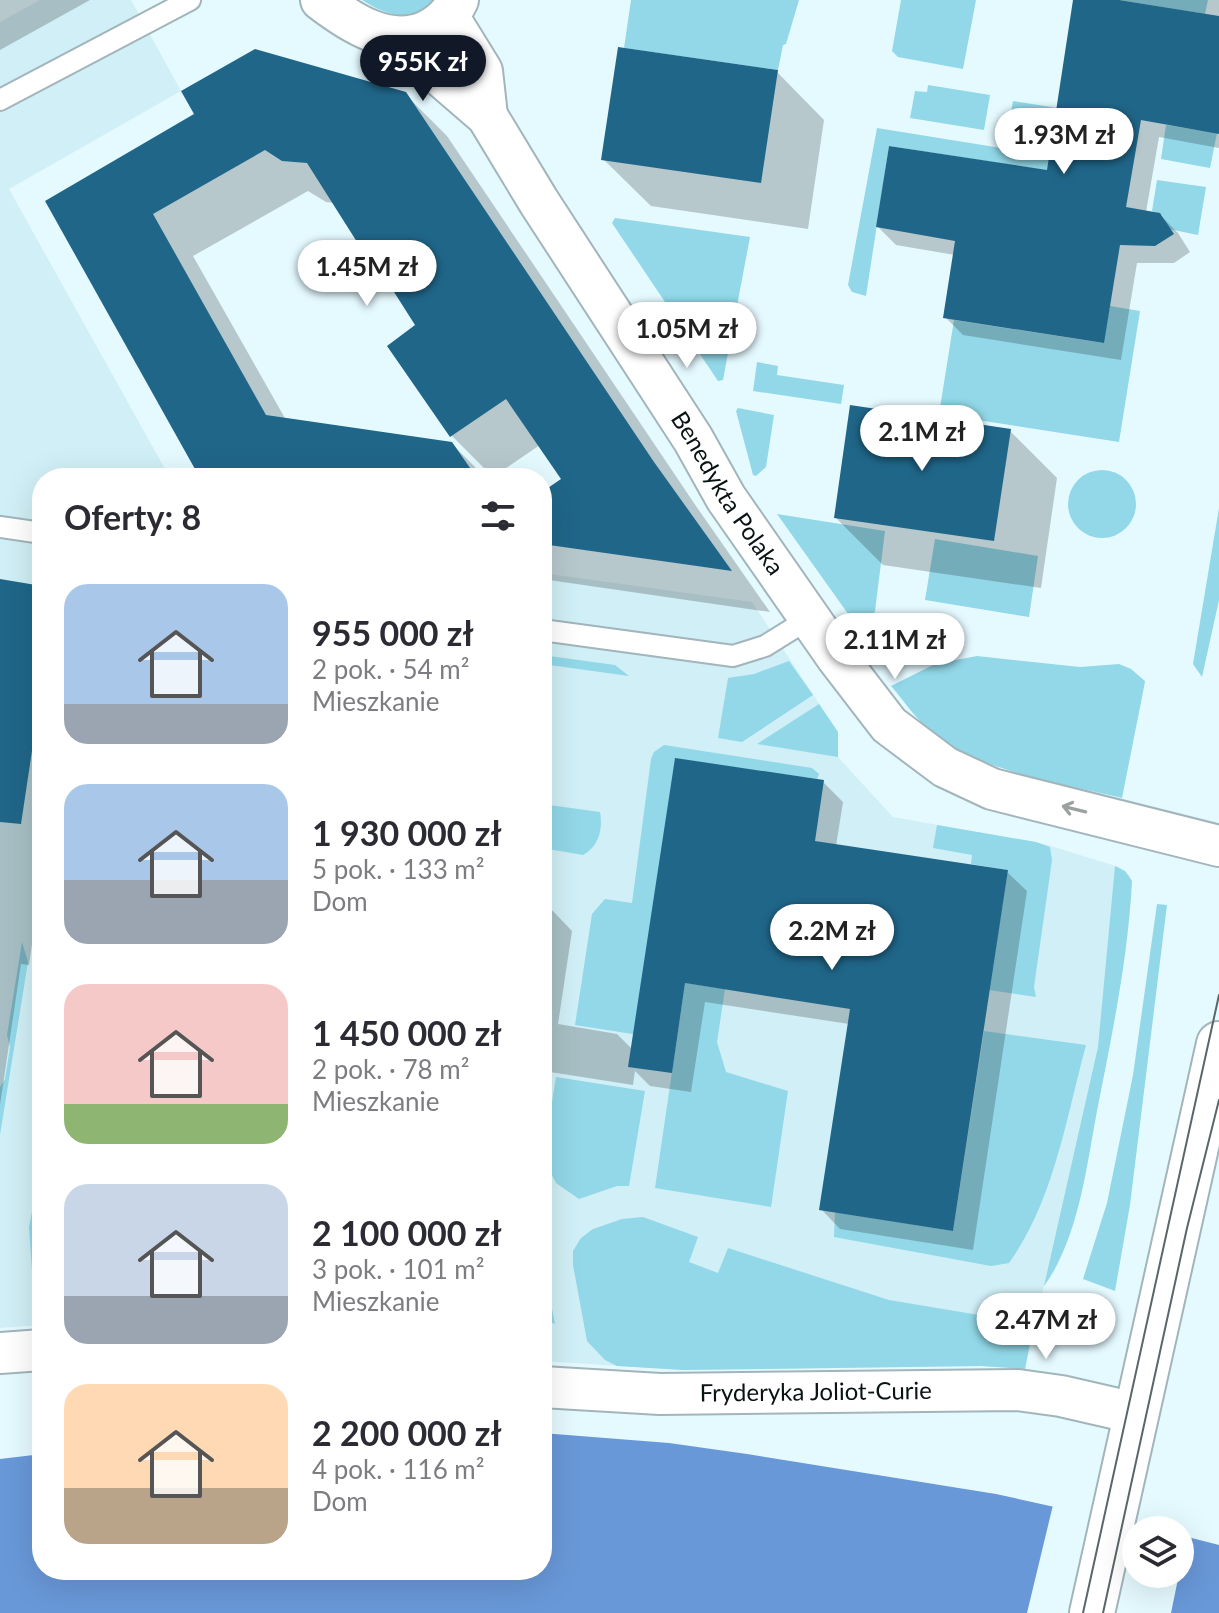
<!DOCTYPE html>
<html lang="pl">
<head>
<meta charset="utf-8">
<style>
  :root { --surface:#fff; --page:#f2f2f3; --text:#2b2b33; --muted:#7c7c81; --accent:#111827 }
  body { margin:0; font-family:Lato,sans-serif; background:var(--page); color:var(--text); height:100vh; display:flex; flex-direction:column; font-size:30px; white-space:nowrap }
  * { box-sizing:border-box; margin:0 }
  p { font-size:26px; color:var(--muted) }
  .icon { flex:none; width:44px; height:44px; fill:none; stroke:currentColor; stroke-width:2; stroke-linecap:round; stroke-linejoin:round }
  .map { position:relative; flex:1; overflow:hidden }
  .sheet { position:absolute; left:32px; top:468px; width:520px; height:1112px; display:flex; flex-direction:column; background:var(--surface); border-radius:32px; box-shadow:0 8px 32px #0002 }
  .sheet>* { flex:none }
  .tools { position:absolute; left:1122px; top:1516px; display:grid; gap:16px }
  .tools a { display:grid; place-items:center; width:72px; height:72px; border-radius:50%; background:var(--surface); box-shadow:0 8px 32px #0002; font-size:40px }
  .price { position:absolute; translate:-50% -68px; padding:0 18px; border-radius:28px; background:#fff; color:#222; font-size:26px; line-height:52px; filter:drop-shadow(0 2px 4px #0008) }
  .price::after { content:''; position:absolute; left:50%; top:48px; width:24px; height:18px; margin-left:-12px; background:inherit; clip-path:polygon(0 0,100% 0,50% 100%) }
  .price.selected { background:var(--accent); color:#fff }
  ul { padding:0; list-style:none }
  li { display:flex; align-items:center; gap:24px; height:200px; padding:0 32px }
  li span { display:grid; place-items:center; flex:none; width:224px; height:160px; border-radius:24px; color:#555 }
  li>.icon { margin-inline-start:auto }
  span .icon { width:96px; height:96px; fill:#fffc; stroke-width:1 }
  li b { font-size:34px }
  h2 { display:flex; justify-content:space-between; align-items:center; height:96px; padding:0 32px; font-size:34px }
  .map>svg:first-child { display:block }
</style>
</head>
<body>
<div class="map">
<svg width="1219" height="1613" viewBox="0 0 1219 1613">
  <rect width="100%" height="100%" fill="#e5faff"/>
  <!-- built -->
  <g fill="#d1eff6">
    <path d="M40,0h91l50,91 -172,98 161,289h-128v847l-42,3v-1306z"/>
    <path d="M542,573l210,29 86,130v25l55,60 151,27 75,23 11,9 1,11 -6,68 -36,196 -14,66 -10,30 -10,23 -11,16 -19,83 -44,-3 -298,4 -141,-9z"/>
  </g>
  <!-- green -->
  <g fill="#92d8e8">
    <path d="M362,0h73c-19,26 -50,15 -73,0z"/>
    <path d="M631,0h168l-13,44 -3,1 -5,25 -154,-22z"/>
    <path d="M901,0h75l-13,69 -65,-12 -6,-6z"/>
    <path d="M1119,0h89l-3,14z"/>
    <path d="M928,85l62,10 -6,35 -74,-12 5,-27 12,1z"/>
    <path d="M1013,101l122,19 -4,32 -124,-19z"/>
    <path d="M1166,125l51,8 -7,35 -49,-9z"/>
    <path d="M877,128l211,34 -37,9 -162,-25 -23,150 -14,-4 -4,-7z"/>
    <path d="M1157,180l49,7 -8,48 -29,-6 -7,-14 -10,-4z"/>
    <path d="M615,218l135,19 -27,143 -5,1 -106,-158z"/>
    <path d="M1110,306l30,5 -21,131 -180,-28 15,-94 149,23z"/>
    <path d="M757,362l21,4 -1,9 67,10 -3,19 -88,-13z"/>
    <path d="M738,408l36,7 -8,52 -10,9 -3,-1 -17,-64z"/>
    <circle cx="1102" cy="504" r="34"/>
    <path d="M1219,508v92l-17,77 -9,-13z"/>
    <path d="M777,514l108,17 -10,80 -4,9 -9,2 -11,-4z"/>
    <path d="M935,539l103,17 -9,61 -104,-17z"/>
    <path d="M542,655l73,10 14,11 -87,-12z"/>
    <path d="M977,656l103,11 39,-3 12,5 14,12 -1,6 -22,111c-57,-14 -152,-28 -195,-70 -13,-12 -24,-28 -36,-42l44,-22z"/>
    <path d="M789,661l24,34 -71,47 -24,-4 10,-60 26,-4z"/>
    <path d="M819,704l19,28v25l-81,-13z"/>
    <path d="M664,745l148,23 7,6 -2,5 -142,-20 -17,279 -83,-13 17,-111 13,-15 27,4 19,-144 3,-7z"/>
    <path d="M542,804l58,8c3,17 -1,34 -17,43l-41,-7z"/>
    <path d="M937,825l99,17 14,5 2,13 -18,127 2,10 -47,-7 19,-120 -37,-6 1,-9 -39,-7z"/>
    <path d="M1115,866l10,5 7,10c-4,78 -20,154 -35,230 -11,58 -18,126 -53,175l54,-239z"/>
    <path d="M1157,904l10,1 -37,300 -15,86 -32,-12 24,-76 26,-128z"/>
    <path d="M22,942l6,20 -28,173v-48l5,-8 5,-32 -3,-12z"/>
    <path d="M685,983l40,6 -8,53 9,30 62,19 -17,116 -116,-19z"/>
    <path d="M984,1031l102,14c-20,74 -32,155 -77,218l-18,3 -157,-29 1,-25 118,19z"/>
    <path d="M556,1077l89,14 -16,95h-12l-38,13 -23,-16 -13,-25z"/>
    <path d="M34,1201l8,2v65l-10,3 -3,-44z"/>
    <path d="M643,1217l55,20 -9,25 29,11 10,-25 161,52 114,19 27,24 -5,26 -44,-3 -298,4 -66,-4 -12,-6 -18,-19 -14,-76v-14l8,-13 12,-9 29,-10z"/>
    <path d="M542,1236l5,2 -4,25 12,61 -13,-5z"/>
  </g>
  <!-- water -->
  <path fill="#6998d9" d="M542,1433l127,10 78,11 249,40 163,36h-23v44h44v-39l39,10v68h-1219v-154l42,-5v116h500z"/>
  <!-- pier -->
  <path fill="#e5faff" d="M1053,1505l106,25h-23v44h43l-8,39h-144z"/>
  <!-- shadow -->
  <g fill="#0003">
    <path d="M0,0h90l-90,50z"/>
    <path d="M1075,0h144v148l-60,-11 -13,75 13,2 19,19 12,19 -16,11h-37l-16,97 -158,-25 -18,-18 10,-62 -59,-10 -18,-18 170,-54z"/>
    <path d="M777,72l47,48 -16,109 -157,-23 -48,-47z"/>
    <path d="M405,94l42,42 249,370 74,106 -228,-33v-84l22,-15 -24,-35 -47,32 -42,-42 -33,-109 -39,-60 -14,-15 -31,-48 -8,-1 -18,-11 -115,65 93,164 166,24 34,34h-284l-155,-276 150,-87z"/>
    <path d="M1010,431l47,47 -16,110 -158,-23 -47,-47z"/>
    <path d="M0,581l42,7v288l-13,89 -8,-1 -21,141z"/>
    <path d="M823,782l20,20 -7,44 171,26 20,19 -54,359 -133,-21 -19,-20 28,-185 -144,-22 -14,90 -41,-6 -15,-15 -2,14 -83,-13 -8,52v-216l9,1 21,22 -14,93 59,10 16,16z"/>
  </g>
  <!-- building -->
  <g fill="#206689">
    <path d="M1073,0h46l100,16v118l-78,-14 -15,87 34,6 14,21 -19,12 -35,-1 -16,98 -161,-25 12,-77 -79,-14 13,-81 158,24z"/>
    <path d="M618,47l160,23 -17,113 -160,-23z"/>
    <path d="M255,49l151,43 248,370 78,109 -190,-27v-52l19,-13 -55,-80 -56,38 -63,-91 28,-21 -47,-74 -4,2 -57,-90 -25,-2 -17,-11 -112,64 113,201 186,27 25,36h-277l-155,-277 149,-87 -13,-23z"/>
    <path d="M850,405l161,24 -17,112 -160,-23z"/>
    <path d="M0,579l42,7v98l-21,140 -21,-2z"/>
    <path d="M675,758l149,22 -9,61 193,29 -55,361 -134,-21 31,-201 -165,-26 -13,90 -44,-6z"/>
  </g>
  <g fill="none" stroke-linecap="round" stroke-linejoin="round">
    <defs>
      <g id="service">
        <path d="M0,100l190,-100"/>
        <path d="M0,527l42,6"/>
        <path d="M542,630l191,26 32,-10 45,-28"/>
      </g>
      <g id="minor">
        <path d="M321,0c30,23 68,48 106,31 14,-7 24,-16 31,-31"/>
        <path d="M448,16l34,55 5,45"/>
        <path id="s1" d="M415,36l28,42 44,38 52,86 154,237 33,59 110,158 53,69 56,42 47,22 227,57"/>
        <path d="M0,1353l42,-3"/>
        <path id="s2" d="M542,1387l118,7 358,-4 43,6 74,17"/>
      </g>
      <path id="secondary" d="M1092,1613l127,-569"/>
    </defs>
    <!-- service casing -->
    <use href="#service" stroke="#a1b5ba" stroke-width="24"/>
    <!-- minor casing -->
    <use href="#minor" stroke="#a1b5ba" stroke-width="44"/>
    <!-- secondary casing -->
    <use href="#secondary" stroke="#a1b5ba" stroke-width="48"/>
    <!-- service -->
    <use href="#service" stroke="#fff" stroke-width="20"/>
    <!-- minor -->
    <use href="#minor" stroke="#fff" stroke-width="40"/>
    <!-- secondary -->
    <use href="#secondary" stroke="#fff" stroke-width="44"/>
    <!-- tram -->
    <g stroke="#5a6669" stroke-width="2">
      <path d="M1083,1613l136,-618"/>
      <path d="M1103,1613l84,-385 32,-128"/>
    </g>
  </g>
  <!-- one-way arrows -->
  <defs><path id="oneway-shaft" d="M-6 0H5M1.5-3L5.5 0L1.5 3" fill="none" stroke-width="1.6" stroke-linecap="round" stroke-linejoin="round" transform="scale(2)"/></defs>
  <use stroke="#9da0a1" href="#oneway-shaft" transform="translate(1074 809) rotate(-166)"/>
  <g text-anchor="middle" stroke-width="8" stroke-linejoin="round" paint-order="stroke">
    <!-- street labels -->
    <g font-size="24" fill="#0a1213" stroke="#fff">
      <text dy="8" stroke="none"><textPath href="#s1" startOffset="556">Benedykta Polaka</textPath></text>
      <text dy="8" stroke="none"><textPath href="#s2" startOffset="274">Fryderyka Joliot-Curie</textPath></text>
    </g>
  </g>
</svg>
<div class="tools">
<a><svg class="icon" aria-label="layers" viewBox="0 0 24 24"><path d="M12 4l9 5-9 5-9-5zM3 14l9 5 9-5"/></svg></a>
</div>
<b class="price selected" style="left:423px;top:103px">955K zł</b>
<b class="price" style="left:1064px;top:176px">1.93M zł</b>
<b class="price" style="left:367px;top:308px">1.45M zł</b>
<b class="price" style="left:687px;top:370px">1.05M zł</b>
<b class="price" style="left:922px;top:473px">2.1M zł</b>
<b class="price" style="left:895px;top:681px">2.11M zł</b>
<b class="price" style="left:832px;top:972px">2.2M zł</b>
<b class="price" style="left:1046px;top:1361px">2.47M zł</b>
<section class="sheet">
<h2>Oferty: 8<svg class="icon" aria-label="filters" viewBox="0 0 24 24"><path d="M4 7h16M4 17h16"/><circle cx="9" cy="7" r="2"/><circle cx="15" cy="17" r="2"/></svg></h2>
<ul>
<li><span style="background:linear-gradient(#a9c7e8 75%,#9aa5b1 0)"><svg class="icon" aria-label="home" viewBox="0 0 24 24"><path d="M3 11l9-7 9 7M6 9v11h12V9"/></svg></span><div><b>955 000 zł</b><p>2 pok. · 54 m²</p><p>Mieszkanie</p></div></li>
<li><span style="background:linear-gradient(#a9c7e8 60%,#9aa5b1 0)"><svg class="icon" aria-label="home" viewBox="0 0 24 24"><path d="M3 11l9-7 9 7M6 9v11h12V9"/></svg></span><div><b>1 930 000 zł</b><p>5 pok. · 133 m²</p><p>Dom</p></div></li>
<li><span style="background:linear-gradient(#f6c9c9 75%,#8fb573 0)"><svg class="icon" aria-label="home" viewBox="0 0 24 24"><path d="M3 11l9-7 9 7M6 9v11h12V9"/></svg></span><div><b>1 450 000 zł</b><p>2 pok. · 78 m²</p><p>Mieszkanie</p></div></li>
<li><span style="background:linear-gradient(#c9d6e8 70%,#9aa5b1 0)"><svg class="icon" aria-label="home" viewBox="0 0 24 24"><path d="M3 11l9-7 9 7M6 9v11h12V9"/></svg></span><div><b>2 100 000 zł</b><p>3 pok. · 101 m²</p><p>Mieszkanie</p></div></li>
<li><span style="background:linear-gradient(#ffd9b3 65%,#b9a48a 0)"><svg class="icon" aria-label="home" viewBox="0 0 24 24"><path d="M3 11l9-7 9 7M6 9v11h12V9"/></svg></span><div><b>2 200 000 zł</b><p>4 pok. · 116 m²</p><p>Dom</p></div></li>
</ul>
</section>
</div>
</body>
</html>
